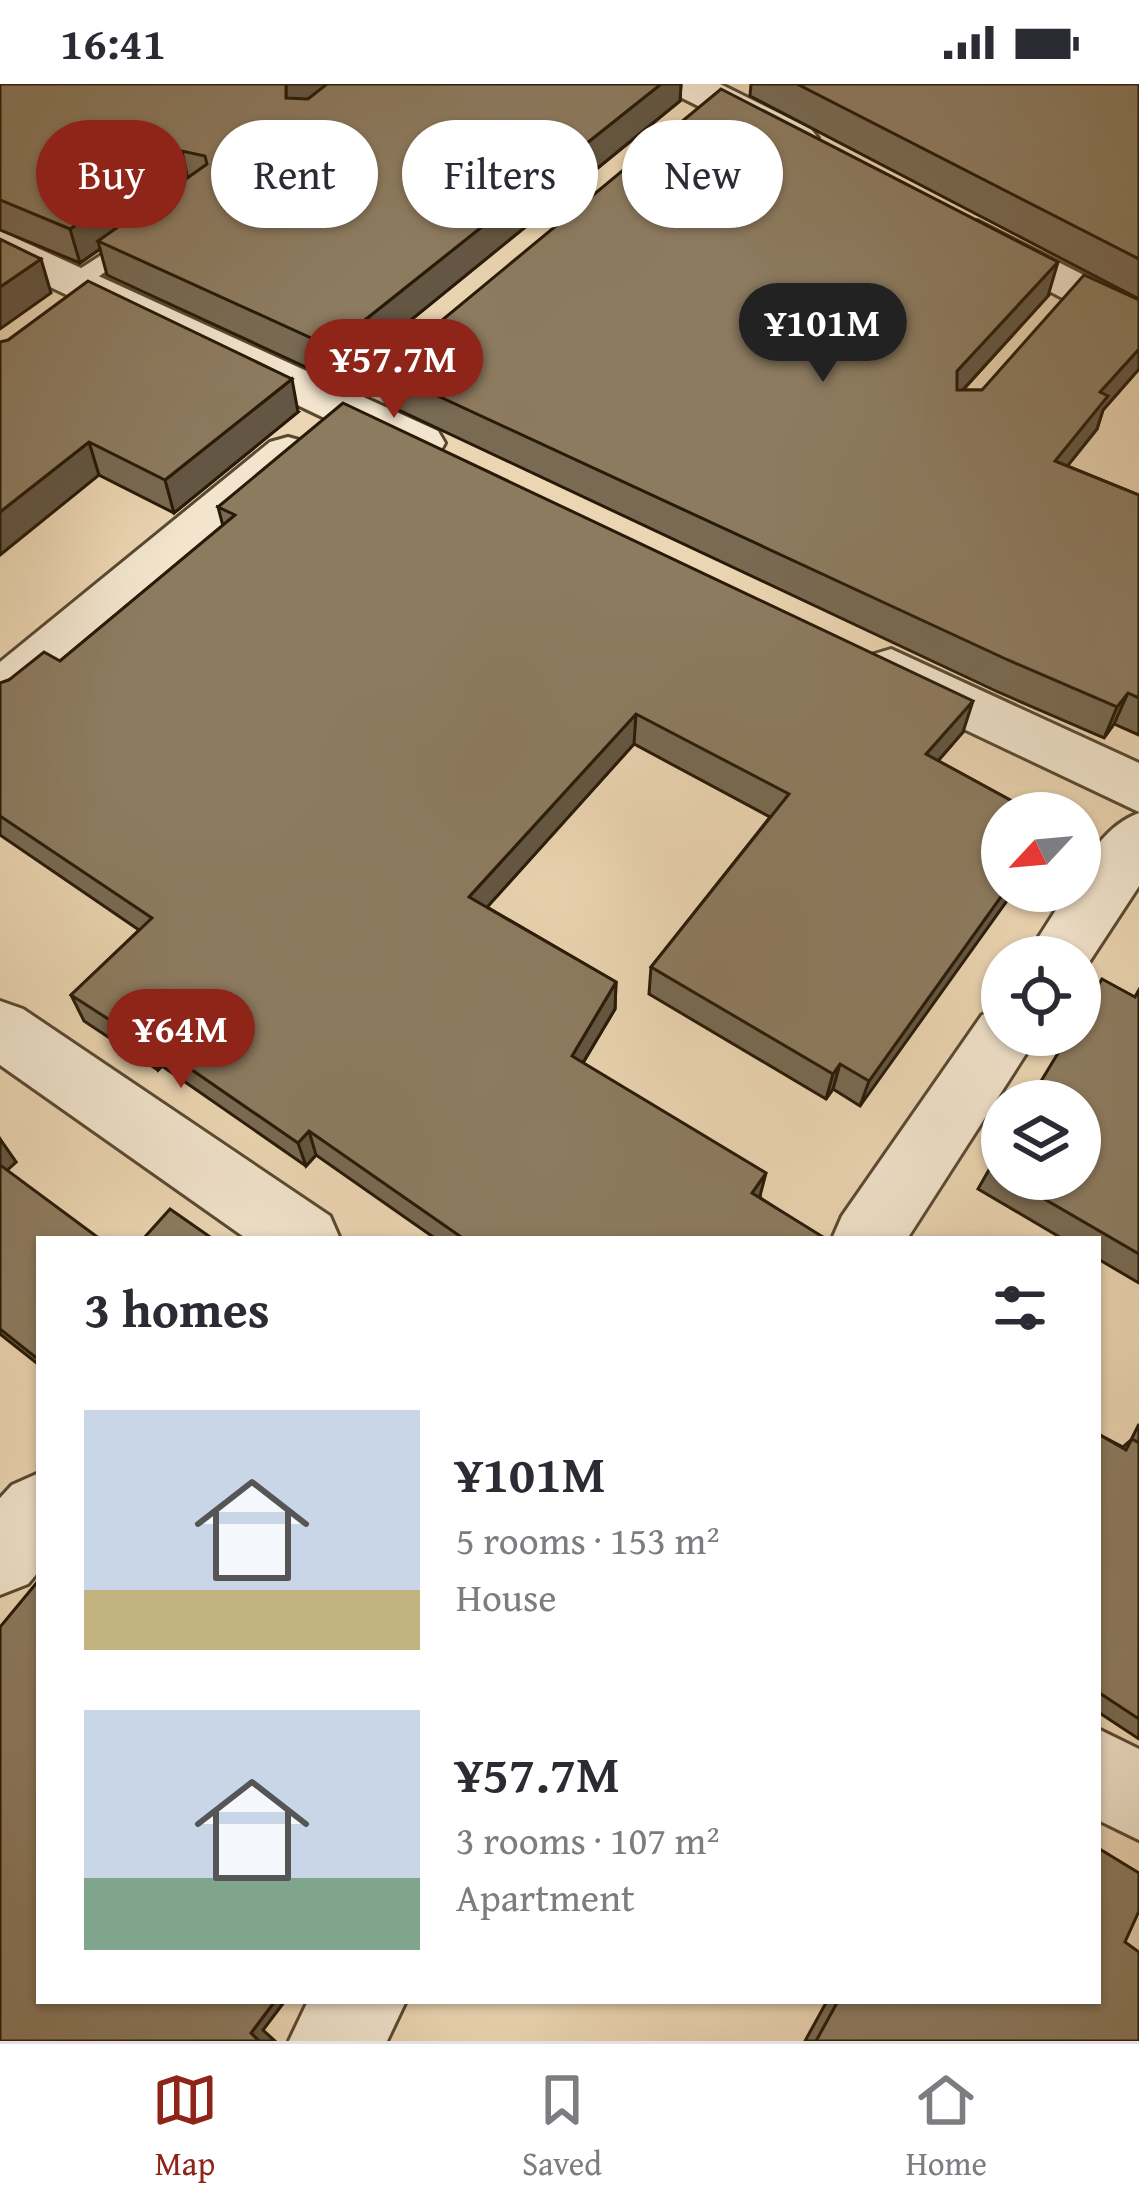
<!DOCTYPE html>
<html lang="en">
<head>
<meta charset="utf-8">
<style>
  :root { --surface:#fff; --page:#f2f2f3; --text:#2b2b33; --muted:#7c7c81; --line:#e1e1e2; --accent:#8f2418 }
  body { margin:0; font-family:"Gentium Book Plus",serif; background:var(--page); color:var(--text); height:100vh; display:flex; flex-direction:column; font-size:45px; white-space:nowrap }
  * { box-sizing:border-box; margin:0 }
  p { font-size:39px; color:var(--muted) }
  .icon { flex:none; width:66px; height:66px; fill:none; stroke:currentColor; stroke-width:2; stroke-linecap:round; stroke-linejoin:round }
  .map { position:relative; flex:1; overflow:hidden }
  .sheet { position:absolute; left:36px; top:1152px; width:1065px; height:768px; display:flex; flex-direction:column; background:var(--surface); border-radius:0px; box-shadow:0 3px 9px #0004 }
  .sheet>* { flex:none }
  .guide { position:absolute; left:36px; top:36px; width:1068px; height:108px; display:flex; gap:24px }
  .needle { width:78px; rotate:244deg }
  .fabs { position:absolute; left:981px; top:708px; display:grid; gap:24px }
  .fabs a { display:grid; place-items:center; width:120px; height:120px; border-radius:50%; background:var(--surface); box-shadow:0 3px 9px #0004; font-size:60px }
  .price { position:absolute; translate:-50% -102px; padding:0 27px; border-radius:42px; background:var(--accent); color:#fff; font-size:39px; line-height:78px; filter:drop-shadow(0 3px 6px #0008) }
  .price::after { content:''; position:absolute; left:50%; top:72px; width:36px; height:27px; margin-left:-18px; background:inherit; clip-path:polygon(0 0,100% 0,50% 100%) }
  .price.on { background:#222; color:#fff }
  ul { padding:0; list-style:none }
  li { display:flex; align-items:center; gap:36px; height:300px; padding:0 48px }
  li span { display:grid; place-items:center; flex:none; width:336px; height:240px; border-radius:0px; color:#555 }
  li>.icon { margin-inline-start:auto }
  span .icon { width:144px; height:144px; fill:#fffc; stroke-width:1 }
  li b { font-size:51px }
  h2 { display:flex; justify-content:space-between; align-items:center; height:144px; padding:0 48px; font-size:51px }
  .pill { padding:0 42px; border-radius:54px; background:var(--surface); box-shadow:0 3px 9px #0004; font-size:42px; line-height:108px }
  .pill.on { background:var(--accent); color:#fff }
  .status { display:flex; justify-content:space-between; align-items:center; height:84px; padding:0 60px; background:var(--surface); direction:ltr }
  .status svg { height:33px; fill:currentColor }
  .tabs { display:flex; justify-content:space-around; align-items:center; height:168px; border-top:3px solid var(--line); background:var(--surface); font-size:33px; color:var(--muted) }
  .tabs a { display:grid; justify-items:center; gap:6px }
  .tabs .on { color:var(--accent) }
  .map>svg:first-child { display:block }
</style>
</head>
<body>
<div class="status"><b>16:41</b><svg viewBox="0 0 49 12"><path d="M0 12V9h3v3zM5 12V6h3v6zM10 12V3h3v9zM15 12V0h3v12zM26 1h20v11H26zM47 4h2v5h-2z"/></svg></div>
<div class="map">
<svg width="1139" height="1957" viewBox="0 0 1139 1957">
  <rect width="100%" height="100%" fill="#ebd5b2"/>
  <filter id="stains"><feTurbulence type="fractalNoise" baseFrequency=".00167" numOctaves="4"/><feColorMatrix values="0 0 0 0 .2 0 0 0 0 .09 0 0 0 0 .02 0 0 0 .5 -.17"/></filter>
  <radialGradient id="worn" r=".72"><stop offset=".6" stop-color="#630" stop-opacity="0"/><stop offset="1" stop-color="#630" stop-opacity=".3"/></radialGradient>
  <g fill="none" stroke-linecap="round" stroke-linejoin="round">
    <defs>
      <path id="lane" d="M140,146l11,7 -3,5 -63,44h-16v-10z"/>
      <g id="street">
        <path d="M666,0h54l91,45 7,9 -7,9h-30l-109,-54z"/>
        <path d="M977,137l162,82v35l-178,-93 -7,-10 7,-10z"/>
        <path d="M0,147l438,200 7,12 -7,12 -18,5 -18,-5 -402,-192z"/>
        <path d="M288,353l18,5 7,12 -7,12 -286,242 -20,6v-52l270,-220z"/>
        <path d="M891,565l248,114v49l-268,-127 -8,-15 8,-15z"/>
        <path d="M1139,729v73l-59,90v-19h-54l42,-66h12c0,-32 30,-68 59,-78z"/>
        <path d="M0,917l23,8 307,207 10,23h-93l-247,-174z"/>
        <path d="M1002,924v27h36l-131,204h-75l10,-23 140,-201z"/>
        <path d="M39,1389v98l-11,13 -28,11v-97l12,-13z"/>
        <path d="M1098,1645l41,20v91l-41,-20z"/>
        <path d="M308,1917h98l-19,40h-98z"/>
      </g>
    </defs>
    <!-- lane casing -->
    <use href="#lane" stroke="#594932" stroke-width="6"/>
    <!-- street casing -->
    <use href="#street" stroke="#594932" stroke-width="6"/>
    <!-- lane -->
    <use href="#lane" fill="#f2e4cd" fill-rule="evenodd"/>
    <!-- street -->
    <use href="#street" fill="#f2e4cd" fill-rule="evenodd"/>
  </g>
  <!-- wall -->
  <g fill="#796a53" stroke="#281a08" stroke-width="3">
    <path d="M0,0h681l-1,17 -344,280 -229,-106 -7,-26 -20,14 -80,-33z"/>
    <path d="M751,0h388v215l-389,-203z"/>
    <path d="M1048,212l-85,94h19l157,-90v69l-36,41 -6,19 -30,37 72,29v240l-25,-11 -10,14 -106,-46 -612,-288 -4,-34z"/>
    <path d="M0,258l298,70 -124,101 -75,-38z"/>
    <path d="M218,423l745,225 -25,29 96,52 -174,293 -27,-17 -7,10 -177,-105 2,-27 119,-150 -136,-73 -147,163 129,75 -1,27 -32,54 177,133 -1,1 64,42h-387l-120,-84 -10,11 -144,-100 -4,4 -74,-49 -13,-26 68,-65 -139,-95v-152l60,-22 163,-135z"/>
    <path d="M1139,906v293l-41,-24v-20h-35l-85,-50 24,-42v32h78l55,-182z"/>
    <path d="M0,1055l16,23 -9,8 32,69v126l-39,-31z"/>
    <path d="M1139,1340v315l-41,-27v-278l25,13 8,-7z"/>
    <path d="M1125,1858l14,99h-334l22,-40h271z"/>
  </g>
  <!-- shaded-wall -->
  <g fill="#635643" stroke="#281a08" stroke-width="3">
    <path d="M286,0h53l-48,31 -5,-17z"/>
    <path d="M661,0h20l-1,17 -344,280 -5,-34z"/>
    <path d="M182,67l7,34 -91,56 2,8 -20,14 -10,-34z"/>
    <path d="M41,175l10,34 -51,36v-42z"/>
    <path d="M1058,178l-10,34 -99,109 8,-34z"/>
    <path d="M1139,265v20l-36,41 -6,19 -52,65 10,-33 45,-69z"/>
    <path d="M292,295l6,33 -124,101 -9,-33z"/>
    <path d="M89,358l10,33 -99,80v-43z"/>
    <path d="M1128,609l-14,31 -10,14 13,-31z"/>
    <path d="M973,617l-10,31 -46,53 9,-31z"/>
    <path d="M636,630l-2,30 -163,181 -2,-28z"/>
    <path d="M1005,807h9l-154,215 9,-25z"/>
    <path d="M616,898l-1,27 -43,72v-25z"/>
    <path d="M150,957l12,25 -4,4 -11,-26z"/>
    <path d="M840,980l-7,25 -7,10 7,-25z"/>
    <path d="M309,1047l7,24 -10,11 -8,-23z"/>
    <path d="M0,1055l16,23 -15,14 -1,-1z"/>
    <path d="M766,1089l-6,23 -13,20 5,-23z"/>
    <path d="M275,1917h10l-22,29 12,11h-16l-8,-8z"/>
  </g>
  <!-- building -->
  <g fill="#8d7b60" stroke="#281a08" stroke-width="3">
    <path d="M0,0h286v14l22,1 19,-15h334l-330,263 -233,-106 109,-77 -2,-8 -23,-5 -112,78 -70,-29z"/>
    <path d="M797,0h342v175z"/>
    <path d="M721,5l337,173 -101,109v19h25l102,-115 55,25v49l-39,43 8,4 -53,65 84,34v203l-11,-5 -11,14 -109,-47 -626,-290z"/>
    <path d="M0,155l41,20 -41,28z"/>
    <path d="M88,197l204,98 -127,101 -76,-38 -89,70v-170l8,-2z"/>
    <path d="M343,319l630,298 -47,53 108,59h-32v78h3l-136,190 -29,-17 -7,10 -182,-107 138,-173 -153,-80 -167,183 147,85 -44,74 194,117 -14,20 71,44 -1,2h-358l-155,-108 -11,12 -148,-102 -3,3 -76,-49 81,-77 -152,-102v-133l9,-3 35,-28 16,9 175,-146 -17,-8z"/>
    <path d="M1102,895l33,18 4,-7v264l-129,-75h70v-78h-51l40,-66h11v-19z"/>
    <path d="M1002,1063v27l-12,-7z"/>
    <path d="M0,1081l100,74h-61v121l-39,-31z"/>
    <path d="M170,1125l43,30h-70z"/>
    <path d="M1098,1350l28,16 6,-11 7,4v276l-41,-27z"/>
    <path d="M39,1496v421h236l-24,32 8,8h-259v-414z"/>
    <path d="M1098,1764l41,25v38l-14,31 14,10v89h-323l22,-40h260z"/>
  </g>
  <rect width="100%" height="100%" filter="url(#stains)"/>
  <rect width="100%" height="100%" fill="url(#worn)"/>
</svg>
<div class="fabs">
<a><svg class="needle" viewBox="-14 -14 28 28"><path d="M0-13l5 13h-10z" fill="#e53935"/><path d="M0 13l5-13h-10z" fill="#7c7c81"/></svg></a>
<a><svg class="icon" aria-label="locate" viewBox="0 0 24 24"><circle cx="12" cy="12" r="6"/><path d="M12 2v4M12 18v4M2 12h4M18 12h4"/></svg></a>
<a><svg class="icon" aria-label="layers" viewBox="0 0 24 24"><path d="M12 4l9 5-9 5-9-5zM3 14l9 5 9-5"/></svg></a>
</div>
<b class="price on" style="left:823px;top:301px">¥101M</b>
<b class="price" style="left:394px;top:337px">¥57.7M</b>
<b class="price" style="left:181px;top:1007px">¥64M</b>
<div class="guide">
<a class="pill on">Buy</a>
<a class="pill">Rent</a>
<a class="pill">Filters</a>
<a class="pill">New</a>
</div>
<section class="sheet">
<h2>3 homes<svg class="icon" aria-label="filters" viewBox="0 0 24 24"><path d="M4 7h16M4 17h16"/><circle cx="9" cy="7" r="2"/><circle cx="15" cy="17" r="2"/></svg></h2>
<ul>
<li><span style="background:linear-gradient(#c9d6e8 75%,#c2b280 0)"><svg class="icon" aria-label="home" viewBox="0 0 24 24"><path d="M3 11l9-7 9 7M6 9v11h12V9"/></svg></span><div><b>¥101M</b><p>5 rooms · 153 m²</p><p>House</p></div></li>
<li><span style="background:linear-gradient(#c9d6e8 70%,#7fa58c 0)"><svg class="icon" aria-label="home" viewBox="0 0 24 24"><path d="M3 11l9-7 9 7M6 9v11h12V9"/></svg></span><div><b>¥57.7M</b><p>3 rooms · 107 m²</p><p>Apartment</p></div></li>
</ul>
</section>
</div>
<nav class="tabs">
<a class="on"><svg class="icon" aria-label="map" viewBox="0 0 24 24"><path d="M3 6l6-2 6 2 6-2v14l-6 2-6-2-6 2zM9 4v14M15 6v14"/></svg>Map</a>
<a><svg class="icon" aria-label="saved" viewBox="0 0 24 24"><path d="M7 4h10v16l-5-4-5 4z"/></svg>Saved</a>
<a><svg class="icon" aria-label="home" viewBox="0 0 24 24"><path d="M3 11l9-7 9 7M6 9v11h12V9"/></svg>Home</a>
</nav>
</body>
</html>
